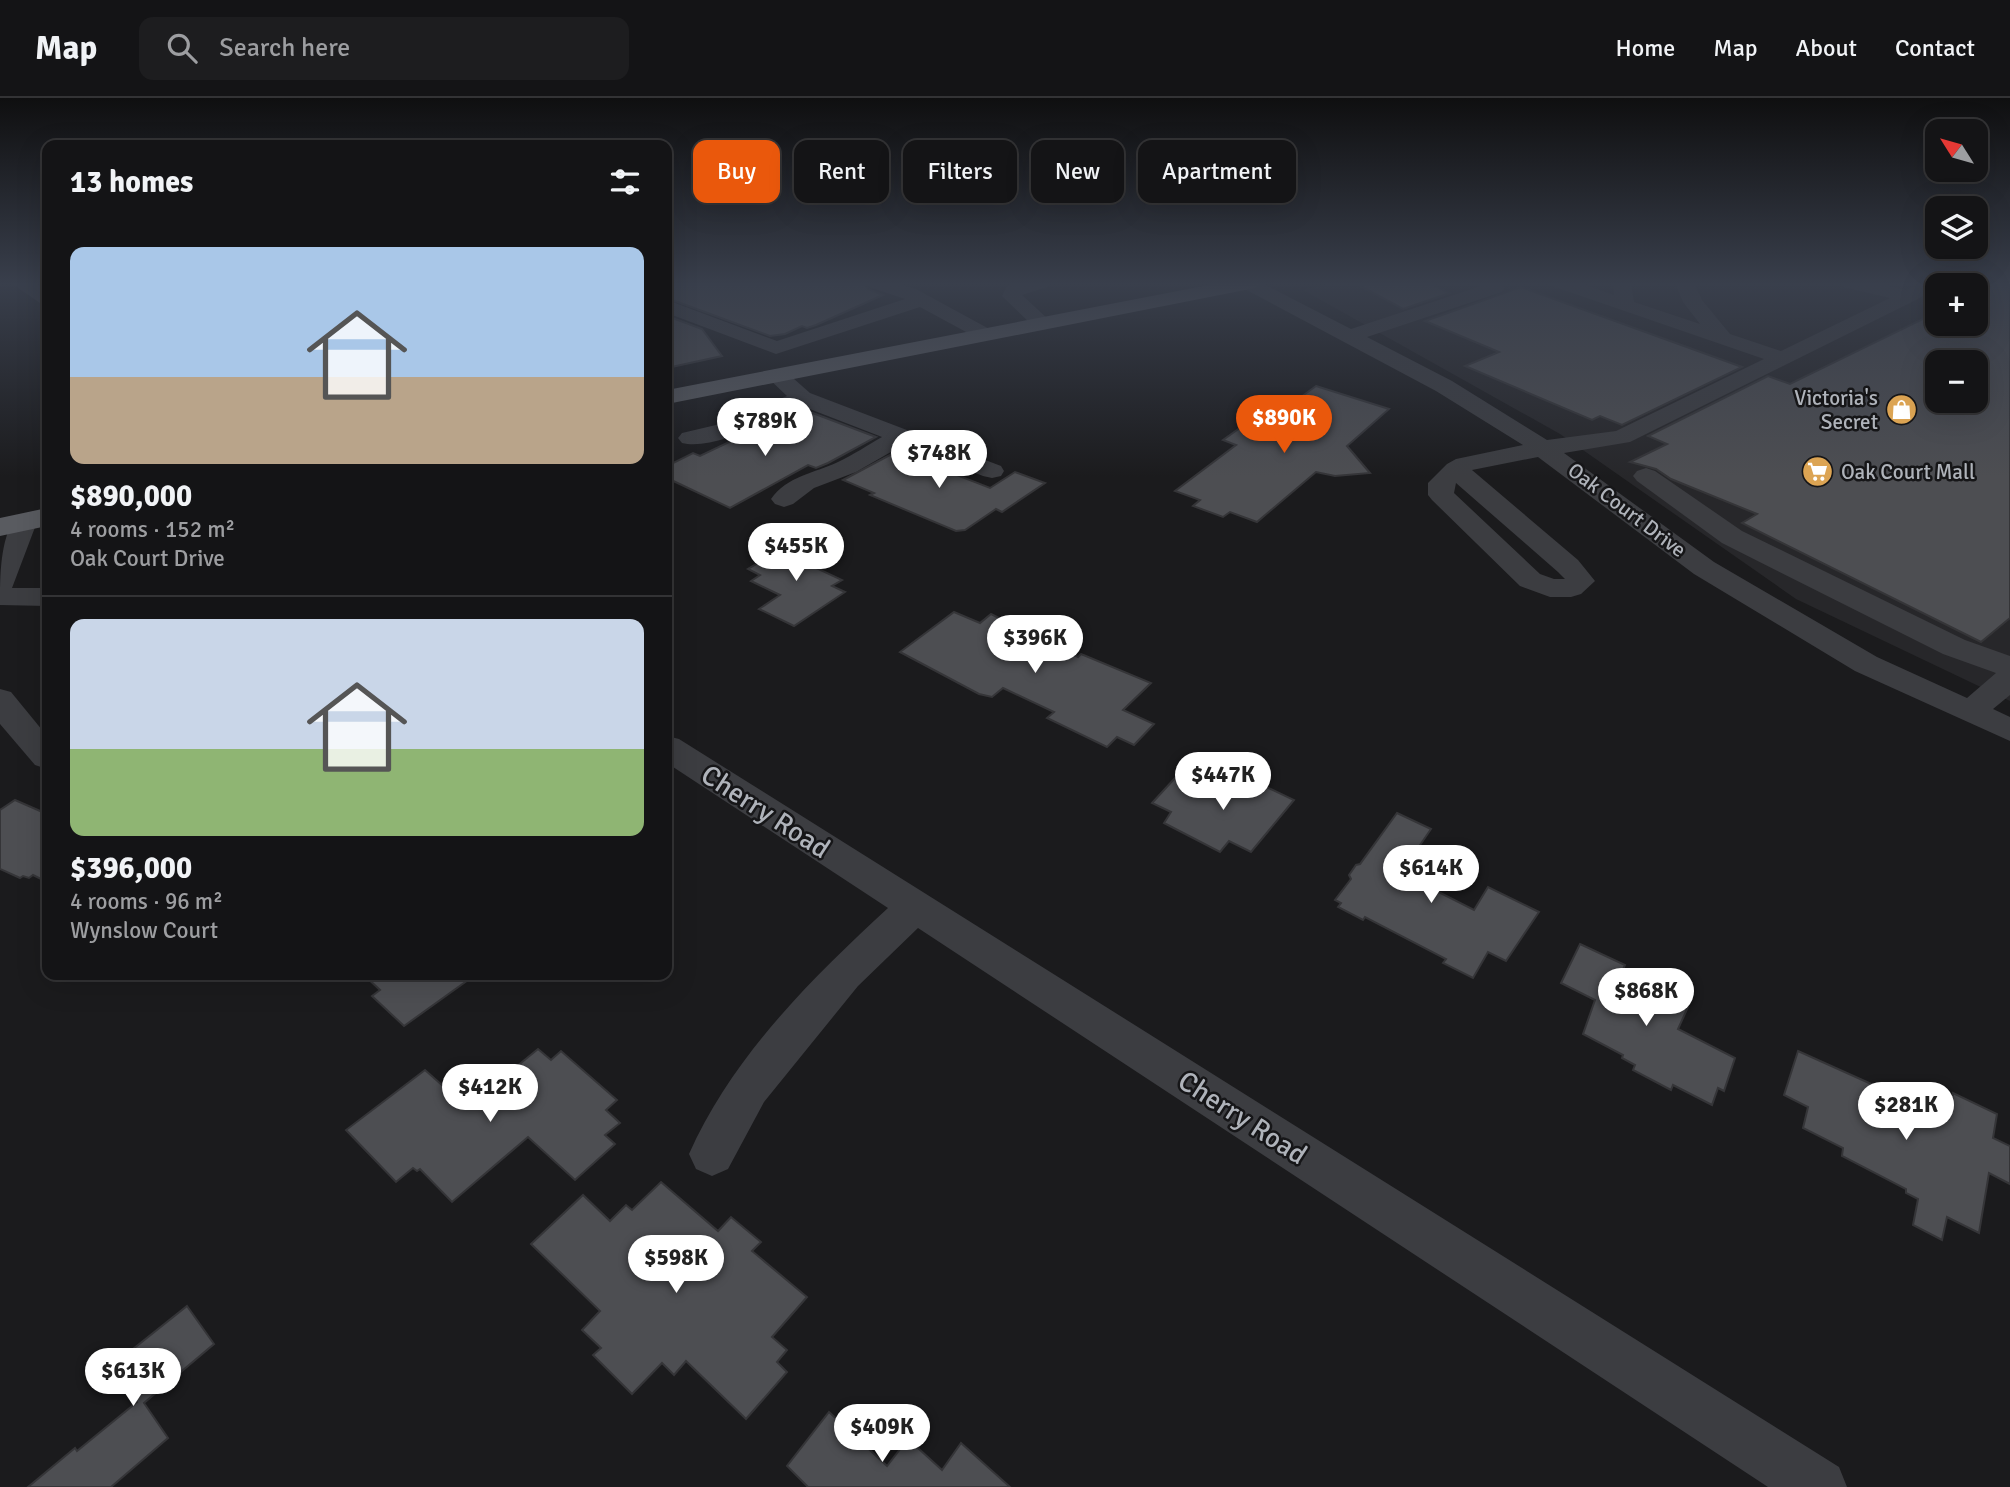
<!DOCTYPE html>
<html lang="en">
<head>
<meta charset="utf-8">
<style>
  :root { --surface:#141416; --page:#1d1d1f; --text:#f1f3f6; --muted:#9d9ea1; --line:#333335; --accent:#ea580c }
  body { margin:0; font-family:Signika,sans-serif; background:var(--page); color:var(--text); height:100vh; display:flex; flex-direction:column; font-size:26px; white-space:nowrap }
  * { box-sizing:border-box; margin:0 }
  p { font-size:23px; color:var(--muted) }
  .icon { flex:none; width:38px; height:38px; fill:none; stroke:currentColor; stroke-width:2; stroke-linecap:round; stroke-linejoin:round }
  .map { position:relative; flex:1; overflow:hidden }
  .panel { position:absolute; left:42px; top:42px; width:630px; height:840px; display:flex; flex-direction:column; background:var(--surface); border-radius:14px; box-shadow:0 7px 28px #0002,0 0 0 2px var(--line) }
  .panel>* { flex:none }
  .top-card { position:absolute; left:693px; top:42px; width:665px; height:63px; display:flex; gap:14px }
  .needle { width:46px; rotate:307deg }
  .fabs { position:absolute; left:1925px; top:21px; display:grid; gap:14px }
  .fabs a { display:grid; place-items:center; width:63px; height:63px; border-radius:14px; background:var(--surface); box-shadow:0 7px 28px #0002,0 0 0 2px var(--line); font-size:35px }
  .price { position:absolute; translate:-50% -60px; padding:0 16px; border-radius:24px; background:#fff; color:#222; font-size:23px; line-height:46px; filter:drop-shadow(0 2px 4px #0008) }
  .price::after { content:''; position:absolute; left:50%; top:42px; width:21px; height:16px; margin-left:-10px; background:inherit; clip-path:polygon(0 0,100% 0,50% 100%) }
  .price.on { background:var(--accent); color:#fff }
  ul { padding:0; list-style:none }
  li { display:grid; align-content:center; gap:14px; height:371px; padding:0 28px }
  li+li { border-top:2px solid var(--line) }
  li span { display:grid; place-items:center; height:217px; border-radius:14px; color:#555 }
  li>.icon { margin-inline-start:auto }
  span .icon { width:126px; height:126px; fill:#fffc; stroke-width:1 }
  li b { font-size:30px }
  h2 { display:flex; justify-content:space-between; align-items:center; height:84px; padding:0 28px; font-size:30px }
  .tag { padding:0 24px; border-radius:14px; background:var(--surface); box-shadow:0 7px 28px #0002,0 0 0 2px var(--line); font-size:24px; line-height:63px }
  .tag.on { background:var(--accent); color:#fff }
  header { display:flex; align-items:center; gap:42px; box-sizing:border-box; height:98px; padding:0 35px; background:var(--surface); border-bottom:2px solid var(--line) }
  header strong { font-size:33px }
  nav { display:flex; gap:38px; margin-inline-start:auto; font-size:24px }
  .search { width:490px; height:63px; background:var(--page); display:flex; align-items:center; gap:18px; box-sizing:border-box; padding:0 24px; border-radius:14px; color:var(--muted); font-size:26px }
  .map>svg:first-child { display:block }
</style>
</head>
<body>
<header>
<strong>Map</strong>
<div class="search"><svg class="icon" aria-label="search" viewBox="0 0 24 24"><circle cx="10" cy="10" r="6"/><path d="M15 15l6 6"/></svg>Search here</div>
<nav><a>Home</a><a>Map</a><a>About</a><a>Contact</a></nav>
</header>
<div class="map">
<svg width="2010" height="1389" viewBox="0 0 2010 1389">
  <rect width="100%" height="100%" fill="#1b1b1d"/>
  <!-- built -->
  <path fill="#27272a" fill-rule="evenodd" d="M1332,185h678v418l-214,-102 -236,-165 -257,-144zM1937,187h39v39h-39zM1937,264h39v39h-39z"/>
  <!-- building -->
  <g fill="#4d4e52" stroke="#353538" stroke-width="2" fill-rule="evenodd">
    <path d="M667,185h197l4,6 15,6 -67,30 -9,3 -5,-2 -17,8 -15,2 -103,-38z"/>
    <path d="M1355,185h74l21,10 -47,16z"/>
    <path d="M1998,185h12v335l-29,24 -239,-119 15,-9 -86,-35 -15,-10 -26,-7 37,-18 -19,-8 120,-60 22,8 147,-72v12h39v-31zM1937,264h39v39h-39z"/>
    <path d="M1521,189l221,80 -120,58 -22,-9 -8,4 -127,-54 34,-14 -74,-31z"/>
    <path d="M667,218l35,13 20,27 -55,12z"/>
    <path d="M1316,288l73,23 -42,37 23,27 -35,3 -19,-4 -59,50 -27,-10 -7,5 -30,-11 7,-6 -25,-9 61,-46 -13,-5 28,-20 13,4z"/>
    <path d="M810,314l66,25 -48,26 -12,5 -8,-3 -78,43 -63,-30v-12l26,-13 7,3 50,-24 9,4z"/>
    <path d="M903,350l34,13 -6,4 59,23 25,-16 30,11 -43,29 -6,-3 -31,21 -9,1 -86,-36 4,-2 -31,-13z"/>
    <path d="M795,443l31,14 -14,11 30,14 -10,6 13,6 -51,34 -35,-17 21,-14 -29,-14 9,-6 -12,-6z"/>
    <path d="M954,514l26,11 11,-9 87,43 3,-3 70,29 -28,27 31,14 -20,21 -17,-8 -10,10 -60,-29 7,-6 -51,-24 -11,9 -13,-3 -79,-42z"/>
    <path d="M1175,680l23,12 10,-11 15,7 3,-4 18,9 10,-10 40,19 -43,52 -22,-11 -9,11 -56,-29 7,-11 -19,-9z"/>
    <path d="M15,702l32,14v68l-14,-7 -4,3 -6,-2 -3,2 -20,-9v-59z"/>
    <path d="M1397,715l34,16 -30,44 73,37 14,-23 51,25 -33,49 -18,-9 -15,26 -30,-15 3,-4 -81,-42 -2,3 -25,-13 3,-4 -6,-3 16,-21 -2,-4 7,-10 4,-1z"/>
    <path d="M1580,846l45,21 -4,9 67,33 -10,22 57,29 -11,33 -6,-3 -6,17 -39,-20 -2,5 -38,-20 2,-5 -13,-7 1,-3 -40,-21 12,-34 -34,-17z"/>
    <path d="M364,877h111l-71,51 -32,-30 8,-6z"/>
    <path d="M538,951l13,11 10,-9 56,49 -11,10 14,13 -15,12 10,9 -40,36 -47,-43 -76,65 -32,-33 -3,2 -4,-3 -17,14 -50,-52 79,-60 36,32 27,-22 6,5z"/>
    <path d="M1798,953l151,68 4,-26 44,21 -4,24 17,8v38l-21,-11 -10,60 -32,-16 -5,23 -29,-15 5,-26 -12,-6v-4l-64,-33 1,-8 -40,-20 5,-21 -24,-12z"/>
    <path d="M661,1084l57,49 13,-14 30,25 -9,9 55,46 -35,40 15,13 -10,12 10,10 -41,47 -60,-58 -12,14 -12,-12 -30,31 -39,-39 8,-7 -19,-18 18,-19 -69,-67 52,-49 27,26 16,-16 6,5z"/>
    <path d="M187,1208l27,38 -70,59 24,35 -57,49h-83l47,-39 2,3 60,-49 -24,-37z"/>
    <path d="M829,1314l58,54 21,-27 34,31 19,-27 49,44h-202l-21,-21z"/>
  </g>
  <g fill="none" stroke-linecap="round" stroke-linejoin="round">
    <!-- minor -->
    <g fill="#3c3d41" fill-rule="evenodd">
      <path d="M11,185h23l13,8v14l-7,-2z"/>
      <path d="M867,185h28l21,6 77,42 3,4 -3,4h-14l-59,-32 -144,47 -109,-41v-13l110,41 128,-42 -36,-12z"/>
      <path d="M1019,185h31l-3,4 -25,8 27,25 3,4 -3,4h-14l-33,-32 5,-10z"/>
      <path d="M1238,185h24l89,46 127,-42 -2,-4 26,1 3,4 -3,4 -135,45 85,44 95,59 69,-9 148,-72 -209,-72 -2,-4h27l34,12 -1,-12h18l3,19 66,22 -17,-22 -8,-19h19l8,17 28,34 51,17 109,-53 -47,-11 -2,-4h34l31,7 15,-7h23l-28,17 -286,142 -66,11 150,109 163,95 90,41 29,-25 -53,-19 -221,-111 -85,-62 -4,-5 4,-5 9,-3 9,3 87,60 223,109 45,16v39l-17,14 17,8v24l-155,-70 -161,-97 -156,-117 -66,13 106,90 17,21 -14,13 -10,3h-21l-30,-11 -88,-86 -4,-5v-12l19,-19 9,-5 67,-14 -87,-54 -195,-104zM1456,385l102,89 7,7h-11l-14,-5 -86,-81z"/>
      <path d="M777,271l8,2 25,22 191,73 3,5 -3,5 -9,2 -9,-2 -80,-31 -47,27 -42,16 -21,16 -9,3 -9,-3 -4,-5c16,-23 44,-26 67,-37 15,-7 30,-17 44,-25l-80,-31c-30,13 -88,45 -120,37l-4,-5 4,-5 34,-8 71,-29 -21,-20 3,-5z"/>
      <path d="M24,416l9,2 4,6 -25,66h35v18l-47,-1c0,-31 0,-62 15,-89z"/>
      <path d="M0,591l11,3 36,44v33l-12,-4 -35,-41z"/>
      <path d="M667,638l12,3 1160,728 8,20h-79l-850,-559 -60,58 -94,116 -36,67 -16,7 -16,-7 -7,-15c43,-97 122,-175 199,-246l-221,-145z"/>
    </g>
    <!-- major -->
    <g fill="#595b60" fill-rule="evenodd">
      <path d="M1219,185h41l-3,4 -7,2 -583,115v-14z"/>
      <path d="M47,410v18l-47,10v-18z"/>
    </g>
  </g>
  <!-- sky -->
  <linearGradient id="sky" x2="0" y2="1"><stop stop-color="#0f0f10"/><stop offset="0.49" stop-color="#393f4c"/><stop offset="1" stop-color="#393f4c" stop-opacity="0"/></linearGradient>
  <rect width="2010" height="379" fill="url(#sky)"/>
  <!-- icons -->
  <defs>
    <symbol id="shop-disc" viewBox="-11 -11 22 22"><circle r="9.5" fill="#dca453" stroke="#161618"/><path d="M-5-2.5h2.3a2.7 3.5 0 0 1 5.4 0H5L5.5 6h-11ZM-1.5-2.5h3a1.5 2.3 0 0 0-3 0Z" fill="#fff"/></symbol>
    <symbol id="supermarket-disc" viewBox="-11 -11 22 22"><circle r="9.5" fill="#dca453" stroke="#161618"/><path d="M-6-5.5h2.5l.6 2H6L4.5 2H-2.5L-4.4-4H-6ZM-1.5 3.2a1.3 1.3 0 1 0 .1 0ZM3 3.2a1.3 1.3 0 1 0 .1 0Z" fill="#fff"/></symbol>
  </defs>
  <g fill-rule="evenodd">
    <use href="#shop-disc" x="1884" y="294" width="35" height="35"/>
    <use href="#supermarket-disc" x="1800" y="356" width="35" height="35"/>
  </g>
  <g text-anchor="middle" stroke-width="5" stroke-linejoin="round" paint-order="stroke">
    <!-- far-poi labels -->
    <g font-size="21" fill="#afb3ba" stroke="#161618" text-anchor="end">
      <text x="1878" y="307">Victoria's<tspan x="1878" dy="24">Secret</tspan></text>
      <text x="1841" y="381" text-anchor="start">Oak Court Mall</text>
    </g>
    <!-- far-street labels -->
    <g font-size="21" fill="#afb3ba" stroke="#161618">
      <text transform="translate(1627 412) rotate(37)" y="7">Oak Court Drive</text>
    </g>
    <!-- near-street labels -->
    <g font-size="28" fill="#afb3ba" stroke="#161618">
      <text transform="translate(766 713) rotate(33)" y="10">Cherry Road</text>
      <text transform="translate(1243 1019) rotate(33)" y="10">Cherry Road</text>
    </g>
  </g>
</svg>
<div class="fabs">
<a><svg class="needle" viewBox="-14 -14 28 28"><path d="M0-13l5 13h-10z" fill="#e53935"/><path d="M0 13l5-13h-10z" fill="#9d9ea1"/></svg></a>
<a><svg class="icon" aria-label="layers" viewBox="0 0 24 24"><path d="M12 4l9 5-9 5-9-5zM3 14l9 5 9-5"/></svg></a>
<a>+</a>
<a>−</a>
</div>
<b class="price on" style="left:1284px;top:357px">$890K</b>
<b class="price" style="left:765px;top:360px">$789K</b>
<b class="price" style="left:939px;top:392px">$748K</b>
<b class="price" style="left:796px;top:485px">$455K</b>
<b class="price" style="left:1035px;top:577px">$396K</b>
<b class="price" style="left:1223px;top:714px">$447K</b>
<b class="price" style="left:1431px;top:807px">$614K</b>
<b class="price" style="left:1646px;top:930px">$868K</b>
<b class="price" style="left:490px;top:1026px">$412K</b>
<b class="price" style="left:1906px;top:1044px">$281K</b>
<b class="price" style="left:676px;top:1197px">$598K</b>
<b class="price" style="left:133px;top:1310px">$613K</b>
<b class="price" style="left:882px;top:1366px">$409K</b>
<div class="top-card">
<a class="tag on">Buy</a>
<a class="tag">Rent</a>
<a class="tag">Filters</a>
<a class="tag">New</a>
<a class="tag">Apartment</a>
</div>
<section class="panel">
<h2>13 homes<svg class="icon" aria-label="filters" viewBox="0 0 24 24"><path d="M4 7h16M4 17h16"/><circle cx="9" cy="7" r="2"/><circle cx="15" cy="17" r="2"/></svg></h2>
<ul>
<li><span style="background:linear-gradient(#a9c7e8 60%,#b9a48a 0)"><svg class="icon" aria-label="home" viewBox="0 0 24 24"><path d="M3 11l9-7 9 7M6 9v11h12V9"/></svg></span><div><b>$890,000</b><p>4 rooms · 152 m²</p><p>Oak Court Drive</p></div></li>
<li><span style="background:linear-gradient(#c9d6e8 60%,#8fb573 0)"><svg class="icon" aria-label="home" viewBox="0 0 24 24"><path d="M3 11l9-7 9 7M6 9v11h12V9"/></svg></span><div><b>$396,000</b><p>4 rooms · 96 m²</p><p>Wynslow Court</p></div></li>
</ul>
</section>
</div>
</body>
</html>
